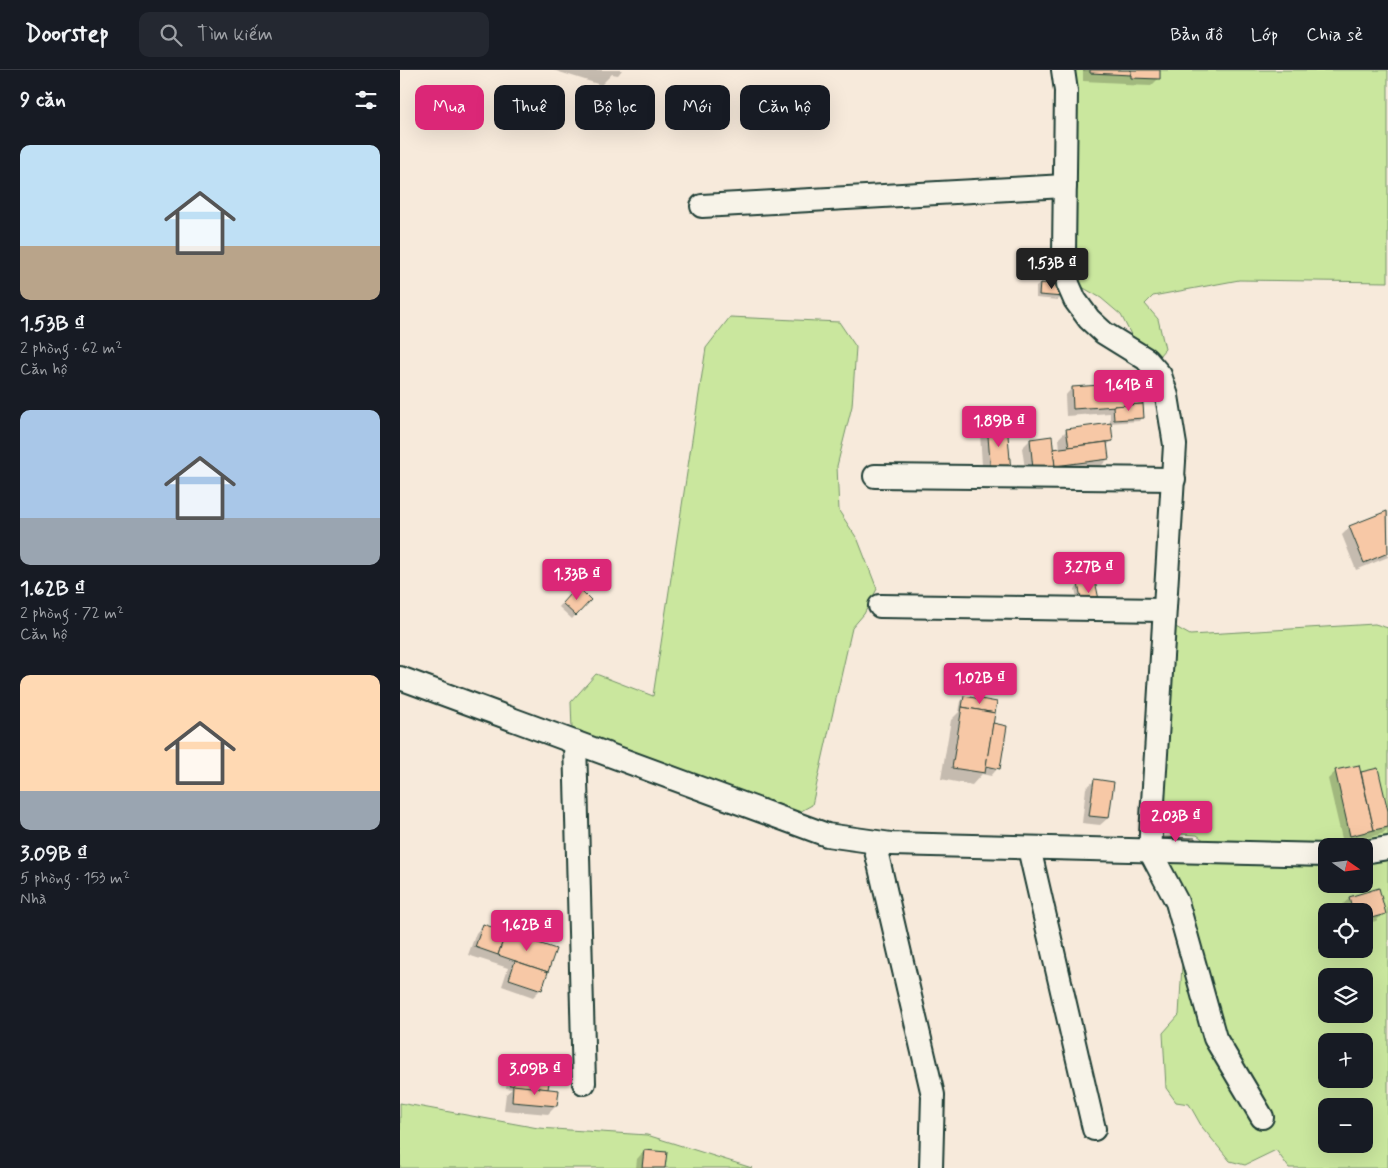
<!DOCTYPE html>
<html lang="vi">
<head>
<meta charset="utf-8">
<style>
  :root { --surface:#171b24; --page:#242831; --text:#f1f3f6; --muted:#9ea1a6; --line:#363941; --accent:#db2777 }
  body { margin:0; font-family:Mynerve,sans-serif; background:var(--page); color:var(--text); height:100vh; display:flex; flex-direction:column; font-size:19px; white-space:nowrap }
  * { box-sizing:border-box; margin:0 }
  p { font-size:16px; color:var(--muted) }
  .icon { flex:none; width:28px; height:28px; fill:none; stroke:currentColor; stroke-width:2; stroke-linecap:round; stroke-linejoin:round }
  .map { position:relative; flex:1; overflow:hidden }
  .drawer { display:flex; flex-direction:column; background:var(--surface); width:400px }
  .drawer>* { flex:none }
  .hud { position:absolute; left:15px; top:15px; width:475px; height:45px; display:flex; gap:10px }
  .needle { width:32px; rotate:104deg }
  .controls { position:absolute; left:918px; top:768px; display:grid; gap:10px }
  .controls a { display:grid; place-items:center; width:55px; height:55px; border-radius:10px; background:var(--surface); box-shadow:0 5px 20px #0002; font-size:25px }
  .price { position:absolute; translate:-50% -42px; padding:0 11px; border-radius:5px; background:var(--accent); color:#fff; font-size:16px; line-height:32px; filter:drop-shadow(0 1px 2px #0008) }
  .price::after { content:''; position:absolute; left:50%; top:30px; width:15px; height:11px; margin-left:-8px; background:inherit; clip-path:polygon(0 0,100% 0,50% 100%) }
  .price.on { background:#222; color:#fff }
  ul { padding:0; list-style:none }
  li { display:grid; align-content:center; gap:10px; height:265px; padding:0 20px }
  li span { display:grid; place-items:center; height:155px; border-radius:10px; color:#555 }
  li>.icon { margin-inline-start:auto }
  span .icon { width:90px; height:90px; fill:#fffc; stroke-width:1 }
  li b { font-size:21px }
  h2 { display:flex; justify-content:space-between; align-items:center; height:60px; padding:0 20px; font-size:21px }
  .pill { padding:0 18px; border-radius:10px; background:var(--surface); box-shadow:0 5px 20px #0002; font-size:18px; line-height:45px }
  .pill.on { background:var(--accent); color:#fff }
  header { display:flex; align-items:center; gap:30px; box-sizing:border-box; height:70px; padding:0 25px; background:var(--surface); border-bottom:1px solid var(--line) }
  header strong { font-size:24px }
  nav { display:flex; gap:28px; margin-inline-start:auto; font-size:18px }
  .search { width:350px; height:45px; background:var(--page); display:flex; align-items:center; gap:12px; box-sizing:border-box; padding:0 18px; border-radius:10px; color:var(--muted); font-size:19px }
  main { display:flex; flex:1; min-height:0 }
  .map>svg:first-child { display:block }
</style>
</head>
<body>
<header>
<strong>Doorstep</strong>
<div class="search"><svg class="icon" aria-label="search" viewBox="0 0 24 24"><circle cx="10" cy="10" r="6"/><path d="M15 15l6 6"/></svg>Tìm kiếm</div>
<nav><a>Bản đồ</a><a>Lớp</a><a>Chia sẻ</a></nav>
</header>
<main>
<section class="drawer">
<h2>9 căn<svg class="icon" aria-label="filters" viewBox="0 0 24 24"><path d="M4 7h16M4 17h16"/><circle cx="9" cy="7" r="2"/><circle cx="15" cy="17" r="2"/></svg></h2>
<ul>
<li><span style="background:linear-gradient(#bfe0f5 65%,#b9a48a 0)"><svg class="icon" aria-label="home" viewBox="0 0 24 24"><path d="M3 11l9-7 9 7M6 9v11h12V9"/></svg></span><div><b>1.53B ₫</b><p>2 phòng · 62 m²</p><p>Căn hộ</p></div></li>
<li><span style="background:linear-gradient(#a9c7e8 70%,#9aa5b1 0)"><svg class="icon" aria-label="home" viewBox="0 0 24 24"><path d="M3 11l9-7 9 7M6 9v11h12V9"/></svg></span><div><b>1.62B ₫</b><p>2 phòng · 72 m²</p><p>Căn hộ</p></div></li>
<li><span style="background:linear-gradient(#ffd9b3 75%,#9aa5b1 0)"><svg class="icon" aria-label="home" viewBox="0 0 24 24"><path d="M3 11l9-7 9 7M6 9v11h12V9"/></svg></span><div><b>3.09B ₫</b><p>5 phòng · 153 m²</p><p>Nhà</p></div></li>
</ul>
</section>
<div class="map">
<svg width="988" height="1098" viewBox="0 0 988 1098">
  <rect width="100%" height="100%" fill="#f7eadb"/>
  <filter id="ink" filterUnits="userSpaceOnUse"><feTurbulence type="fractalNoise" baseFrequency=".02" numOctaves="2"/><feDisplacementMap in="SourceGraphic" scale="10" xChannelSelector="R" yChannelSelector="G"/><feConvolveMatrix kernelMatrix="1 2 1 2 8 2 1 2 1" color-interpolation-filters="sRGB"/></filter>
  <g filter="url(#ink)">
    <!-- green -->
    <g fill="#cae79e" stroke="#749269" fill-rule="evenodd">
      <path d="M670,0h318v212l-149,-2 -86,16 -8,8 13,15 7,30 -6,7 -20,-6 -18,-35 -20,-17 -26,-15z"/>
      <path d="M330,247l109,5 17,25 -4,59 -15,60 2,45 19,29 19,49 -13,25 -12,14 -40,177 -18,10 -222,-85 -1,-28 25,-28 57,22 53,-348z"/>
      <path d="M975,554l13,4v212l-175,7 -16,-12 -16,-1 -18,-5 -10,-5 21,-198 16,9z"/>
      <path d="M988,782v316h-99l-13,-18 -31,15 -15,-4 -28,-34 -13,-23 -13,-2 -10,-14 -3,-55 16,-18 3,-50 -19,-68 -5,-42 168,3v26h38v-29zM926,841h38v38h-38zM926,906h38v38h-38zM926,971h38v38h-38zM926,1036h38v38h-38z"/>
      <path d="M0,1033l138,25 109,7 105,33h-352z"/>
    </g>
    <!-- shadow -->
    <g fill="#0003">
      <path d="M153,0h69l-4,5 -6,-1 -11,11z"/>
      <path d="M683,0h76l-1,9 -7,7 -27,-1v-2l-41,-2z"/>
      <path d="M640,214l22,12 -4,4 -22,-2v-11z"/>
      <path d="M672,318l70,29 -3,4 -29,2v-10l-44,3 -1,-20z"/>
      <path d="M588,355l22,47 -27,9 -3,-48z"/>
      <path d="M667,360l45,11 -6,5 2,13 -8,8 -74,9 -4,-28 8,-8 21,-2 1,13 8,-1 -1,-12z"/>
      <path d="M988,442v45l-32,13 -14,-35 8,-8z"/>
      <path d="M694,512l-14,28 -5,-21 4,-4z"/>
      <path d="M173,521l16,9 -17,19 -13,-12z"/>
      <path d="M565,628l33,70 -7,8 -9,-2 -10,11 -31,-6 10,-59 8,-8 2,-11z"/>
      <path d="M977,700l11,47v11l-6,6 -39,9 -15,-64 8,-8 24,3z"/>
      <path d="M694,711l14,37 -8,7 -18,-2 4,-35z"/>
      <path d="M950,828l34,15 -8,8 -12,3v-13h-20l-2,-6z"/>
      <path d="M83,855l72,25 -14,39 -8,8 -31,-11 6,-18 -40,-13 8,-22z"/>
      <path d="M110,1004l37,14 9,18 -8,8 -44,-4 2,-16 6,-5 -6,-1 1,-11z"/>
      <path d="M244,1081l20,17h-28l1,-9z"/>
    </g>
    <!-- building -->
    <g fill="#f7c8a6" stroke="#1f3d34">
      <path d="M690,0h41v5l-41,-2z"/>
      <path d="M731,0h29v9l-29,-1z"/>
      <path d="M640,213l24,1 -1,13 -24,-2z"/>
      <path d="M741,312l2,22 -13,1 -1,-22z"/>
      <path d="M729,313l1,22 -57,4 -1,-22z"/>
      <path d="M743,334l1,14 -30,2 -1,-14z"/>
      <path d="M607,353l4,49 -20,2 -4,-50z"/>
      <path d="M711,353l2,18 -44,6 -3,-18z"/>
      <path d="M652,366l3,30 -22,3 -3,-30z"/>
      <path d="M707,372l2,17 -54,7 -2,-17z"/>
      <path d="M987,441l1,42 -24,10 -15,-37z"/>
      <path d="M695,511l5,23 -17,3 -5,-23z"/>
      <path d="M177,516l14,14 -15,16 -14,-13z"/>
      <path d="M564,626l33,6 -2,11 -33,-6z"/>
      <path d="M562,637l33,6 -10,60 -33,-5z"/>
      <path d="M593,653l14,3 -7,43 -14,-3z"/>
      <path d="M959,695l15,65 -24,6 -15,-66z"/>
      <path d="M978,698l10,43v16l-14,3 -13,-58z"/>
      <path d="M694,709l20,3 -5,36 -20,-2z"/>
      <path d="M758,767l37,1v11l-38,-1z"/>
      <path d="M979,818l7,26 -22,6v-9h-11l-4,-14z"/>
      <path d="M83,854l23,8 -8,23 -23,-8z"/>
      <path d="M106,862l50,17 -8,23 -50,-17z"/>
      <path d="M115,891l33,11 -6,18 -33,-11z"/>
      <path d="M110,1002l40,4 -2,13 -39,-4z"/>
      <path d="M113,1015l46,5 -2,16 -45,-4z"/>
      <path d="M244,1080l23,2 -2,16h-23z"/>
    </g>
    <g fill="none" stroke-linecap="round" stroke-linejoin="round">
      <defs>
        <g id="minor">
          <path d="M663,0l3,21 -2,162 4,31 7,16 14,19 15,14 42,26 14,16 7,21 8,49 -25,406 27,51 38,136 47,79"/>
          <path d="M302,136l363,-20"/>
          <path d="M475,406l299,3"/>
          <path d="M480,536l284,4"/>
          <path d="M0,608l427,157 64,9 435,11"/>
          <path d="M175,672l9,341"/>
          <path d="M474,772l59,253 -2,73"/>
          <path d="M629,778l65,281"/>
          <path d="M964,782l24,-4"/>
        </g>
      </defs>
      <!-- minor casing -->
      <use href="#minor" stroke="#1f3d34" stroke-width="26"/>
      <!-- minor -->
      <use href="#minor" stroke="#f7f3e8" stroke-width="22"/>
    </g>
  </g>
</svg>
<div class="controls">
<a><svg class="needle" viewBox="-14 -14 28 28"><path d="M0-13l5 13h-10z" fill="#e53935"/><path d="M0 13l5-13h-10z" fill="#9ea1a6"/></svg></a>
<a><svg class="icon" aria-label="locate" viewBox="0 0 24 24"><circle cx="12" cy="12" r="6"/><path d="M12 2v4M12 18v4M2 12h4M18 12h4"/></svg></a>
<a><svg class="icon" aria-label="layers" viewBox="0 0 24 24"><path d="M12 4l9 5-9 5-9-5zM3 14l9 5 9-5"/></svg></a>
<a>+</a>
<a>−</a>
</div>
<b class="price on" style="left:652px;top:220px">1.53B ₫</b>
<b class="price" style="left:729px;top:342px">1.61B ₫</b>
<b class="price" style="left:599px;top:378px">1.89B ₫</b>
<b class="price" style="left:689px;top:524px">3.27B ₫</b>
<b class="price" style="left:177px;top:531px">1.33B ₫</b>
<b class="price" style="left:580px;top:635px">1.02B ₫</b>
<b class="price" style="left:776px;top:773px">2.03B ₫</b>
<b class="price" style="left:127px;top:882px">1.62B ₫</b>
<b class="price" style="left:135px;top:1026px">3.09B ₫</b>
<div class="hud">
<a class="pill on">Mua</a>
<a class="pill">Thuê</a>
<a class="pill">Bộ lọc</a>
<a class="pill">Mới</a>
<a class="pill">Căn hộ</a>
</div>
</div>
</main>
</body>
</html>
